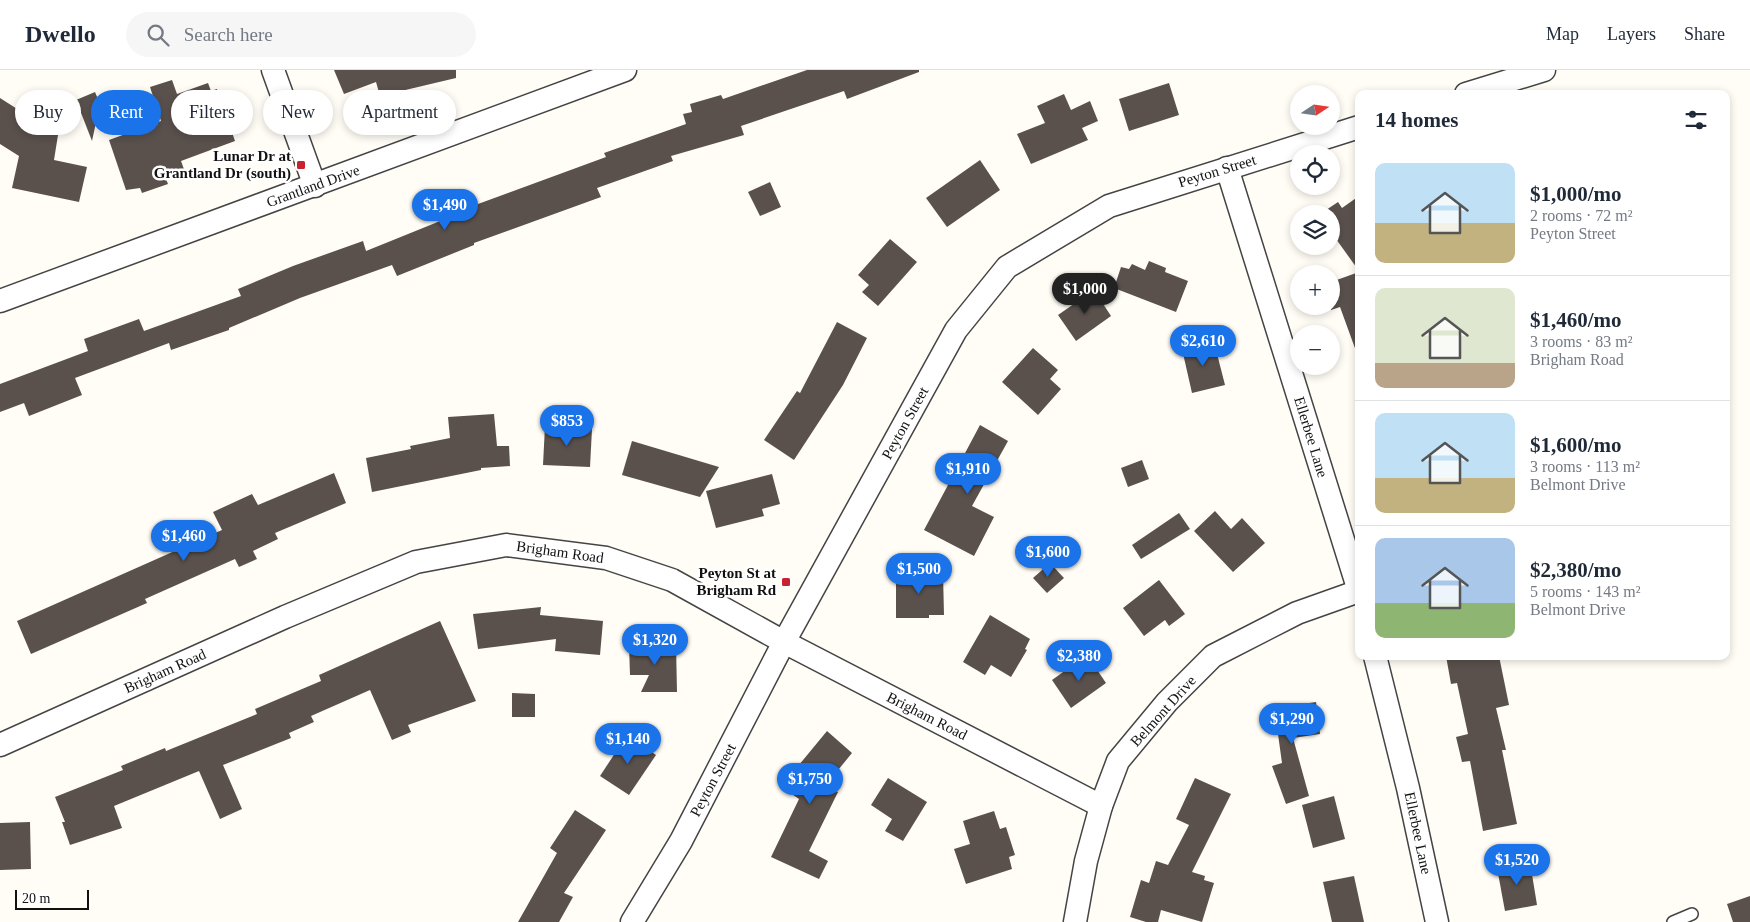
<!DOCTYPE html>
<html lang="en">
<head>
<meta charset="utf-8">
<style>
  :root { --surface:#fff; --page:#f6f6f7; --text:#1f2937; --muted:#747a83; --line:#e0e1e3; --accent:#1a73e8 }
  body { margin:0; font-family:"Times New Roman",serif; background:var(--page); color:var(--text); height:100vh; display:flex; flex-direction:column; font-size:19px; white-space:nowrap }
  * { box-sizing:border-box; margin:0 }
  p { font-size:16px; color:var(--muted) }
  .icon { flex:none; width:28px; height:28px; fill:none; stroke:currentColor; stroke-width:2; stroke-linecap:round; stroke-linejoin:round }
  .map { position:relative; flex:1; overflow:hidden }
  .details { position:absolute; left:1355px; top:20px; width:375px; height:570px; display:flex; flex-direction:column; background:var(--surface); border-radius:10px; box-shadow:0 2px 8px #0003 }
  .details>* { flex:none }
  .guide { position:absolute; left:15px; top:20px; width:475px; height:45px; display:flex; gap:10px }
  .needle { width:32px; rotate:77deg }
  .buttons { position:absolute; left:1290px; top:15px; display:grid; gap:10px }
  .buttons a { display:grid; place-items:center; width:50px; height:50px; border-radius:50%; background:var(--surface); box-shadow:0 2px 8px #0003; font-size:25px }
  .scale { position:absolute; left:15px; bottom:12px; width:74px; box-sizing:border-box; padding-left:5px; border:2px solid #111; border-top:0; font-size:14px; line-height:18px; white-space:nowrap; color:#111; -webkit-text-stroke:4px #fff; paint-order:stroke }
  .price { position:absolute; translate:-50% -42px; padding:0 11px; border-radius:18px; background:var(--accent); color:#fff; font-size:16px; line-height:32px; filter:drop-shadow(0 1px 2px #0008) }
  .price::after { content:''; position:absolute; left:50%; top:30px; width:15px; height:11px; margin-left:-8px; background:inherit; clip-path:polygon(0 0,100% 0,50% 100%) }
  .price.active { background:#222; color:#fff }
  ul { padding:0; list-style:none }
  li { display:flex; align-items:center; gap:15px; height:125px; padding:0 20px }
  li+li { border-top:1px solid var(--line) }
  li span { display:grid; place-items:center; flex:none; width:140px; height:100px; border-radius:10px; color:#555 }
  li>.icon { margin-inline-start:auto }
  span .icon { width:60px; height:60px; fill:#fffc; stroke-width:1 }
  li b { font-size:21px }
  h2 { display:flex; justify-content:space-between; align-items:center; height:60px; padding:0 20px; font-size:21px }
  .tag { padding:0 18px; border-radius:22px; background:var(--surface); box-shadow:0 2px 8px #0003; font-size:18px; line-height:45px }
  .tag.active { background:var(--accent); color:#fff }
  header { display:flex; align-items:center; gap:30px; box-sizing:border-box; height:70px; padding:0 25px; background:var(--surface); border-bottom:1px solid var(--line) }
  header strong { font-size:24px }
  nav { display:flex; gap:28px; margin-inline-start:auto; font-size:18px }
  .search { width:350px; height:45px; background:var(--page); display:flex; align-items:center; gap:12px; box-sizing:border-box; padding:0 18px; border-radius:28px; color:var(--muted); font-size:19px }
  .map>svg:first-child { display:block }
</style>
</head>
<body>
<header>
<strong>Dwello</strong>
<div class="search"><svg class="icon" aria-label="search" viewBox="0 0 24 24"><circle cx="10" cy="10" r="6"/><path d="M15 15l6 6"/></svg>Search here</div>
<nav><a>Map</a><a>Layers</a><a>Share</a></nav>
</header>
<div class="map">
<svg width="1750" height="852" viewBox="0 0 1750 852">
  <rect width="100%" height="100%" fill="#fffdf5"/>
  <!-- building -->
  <g fill="#5a514d">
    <path d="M334,0h122v8l-76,18 -4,-14 -32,12z"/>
    <path d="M807,0h112v2l-72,27 -3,-8 -103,35 3,9 -73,21 2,5 -76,27 4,9 -127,46v2l-77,31 -5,-11 -92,33 -71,30v2l-58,20 -2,-7 -94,35 7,17 -53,21 -5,-13 -24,9v-28l88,-33 -4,-12 55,-20 5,12 97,-35 -3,-7 55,-23 70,-25 3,10 94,-38 -1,-2 147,-54 -2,-4 82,-29 -3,-10 9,-2 -2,-8 31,-9 2,4z"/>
    <path d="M172,10l5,14 31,-11 3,8 6,-2 18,52 -54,20 4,11 -19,7 2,5 -26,9 -2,-5 -14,2 -17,-50 52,-19 -11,-34z"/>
    <path d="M1169,13l10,32 -50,16 -10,-32z"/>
    <path d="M95,22l5,12 -8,37 -16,-41z"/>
    <path d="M1064,24l7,16 19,-9 8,20 -16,7 6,12 -57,24 -14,-30 28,-11 -8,-17z"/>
    <path d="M0,28l58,37 -4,25 33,7 -8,35 -67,-14 7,-32 -19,-12z"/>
    <path d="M980,90l20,30 -53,37 -21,-29z"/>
    <path d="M770,112l11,25 -21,9 -12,-24z"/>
    <path d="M1359,126v75l-23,-32 -5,2v-27h-11l18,-12 4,6z"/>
    <path d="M890,169l27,23 -39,44 -16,-14 7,-7 -11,-10z"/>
    <path d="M1149,191l17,7 -1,4 23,9 -12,31 -62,-24 7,-21 8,2 3,-5 13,6z"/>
    <path d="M1359,202v79h-3l-16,-44 -9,3v-28z"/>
    <path d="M1094,220l17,26 -35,25 -18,-26z"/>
    <path d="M837,252l30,16 -24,47 -49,75 -30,-20 33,-49 3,2z"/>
    <path d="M1214,272l11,43 -33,8 -10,-44z"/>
    <path d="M1033,278l25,22 -8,9 11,10 -23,26 -36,-33z"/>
    <path d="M494,344l3,32h12l1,20 -29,2v2l-109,22 -6,-34 45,-9 -1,-3 40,-8 -2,-21z"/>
    <path d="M980,355l28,16 -36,65 22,11 -20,39 -50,-26z"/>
    <path d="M545,356l47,3 -2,38 -47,-2z"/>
    <path d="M632,371l87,26 -19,30 -78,-22z"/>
    <path d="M1142,390l7,19 -21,8 -7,-19z"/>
    <path d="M334,403l12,30 -71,30 3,6 -25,12 4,8 -18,8 -4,-8 -90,40 2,4 -116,51 -14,-33 205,-91 -9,-18 39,-18 6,11z"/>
    <path d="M772,404l8,30 -18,5 2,7 -48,12 -10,-37z"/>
    <path d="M1215,441l16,18 11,-11 23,25 -32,29 -39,-41z"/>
    <path d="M1179,443l11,16 -49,30 -9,-14z"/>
    <path d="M1050,493l14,15 -17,15 -14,-15z"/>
    <path d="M896,503h47l1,42h-15v3h-33z"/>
    <path d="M1159,510l26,34 -16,12 -4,-6 -21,16 -21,-28z"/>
    <path d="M541,537l-1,8 63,6 -3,34 -45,-4 1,-12 -78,10 -5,-35z"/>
    <path d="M990,545l40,24 -5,10 2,1 -16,27 -20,-12 -6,10 -22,-13z"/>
    <path d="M440,551l36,80 -68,24 3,7 -19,8 -22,-50 -59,26 3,6 -25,11 2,5 -68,27 19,44 -22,10 -21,-48 -85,35 8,22 -52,17 -8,-23h3l-10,-25 68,-27 -2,-4 44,-18 1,3 91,-37 -2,-5 66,-28 -2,-6z"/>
    <path d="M676,574l1,48h-36l8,-17h-19l-1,-30z"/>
    <path d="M1087,585l19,28 -35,25 -19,-28z"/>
    <path d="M1446,586h53l10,49 -13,3 10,42h-4l15,74 -34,7 -13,-70 -8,1 -6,-25 12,-3 -11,-51 -6,1z"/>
    <path d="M512,623l23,1v23h-23z"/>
    <path d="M1316,632l4,32 -27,4 16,58 -23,8 -14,-38 10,-3 -5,-36 -12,1 -3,-18z"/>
    <path d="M827,661l25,22 -27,33 13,6 -29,59 19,10 -9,18 -48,-22 28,-58 -19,-13 11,-18 3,3z"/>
    <path d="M627,665l29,20 -27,40 -29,-19z"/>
    <path d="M888,708l39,24 -24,39 -18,-10 7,-12 -21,-14z"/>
    <path d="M1195,708l36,16 -39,78 13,4 -1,4 10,3 -12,39 -41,-12 -3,12h-12l-16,-5 11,-37 8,3 7,-22 12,4 21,-40 -13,-6z"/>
    <path d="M1334,726l11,43 -32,9 -11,-43z"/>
    <path d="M575,740l31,20 -42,63 9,4 -14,25h-41l39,-69 -7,-5z"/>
    <path d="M994,741l6,18 6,-2 9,28 -6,2 3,12 -46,15 -12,-35 16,-5 -7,-23z"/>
    <path d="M30,752l1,47 -31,1v-47z"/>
    <path d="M1530,792l7,43 -32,6 -8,-43z"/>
    <path d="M1354,806l10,46h-32l-9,-40z"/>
    <path d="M1750,826v26h-17l-6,-18z"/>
  </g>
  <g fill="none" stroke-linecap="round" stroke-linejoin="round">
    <defs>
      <path id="lane" d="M1673,852l19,-8"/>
      <g id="street">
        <path d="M273,0l42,116"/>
        <path d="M1466,24l78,-24"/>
        <path d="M1227,98l132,423"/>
        <path d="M0,231l625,-231"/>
        <path d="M1375,586l33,132 29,134"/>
        <path d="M0,675l285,-128 131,-55 90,-17 100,13 66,22 112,62 317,164"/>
        <path d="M632,852l49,-81 103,-199 172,-312 51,-63 102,-61 250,-79"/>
        <path d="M1075,852l11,-61 15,-55 17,-45 49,-59 46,-46 84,-43 62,-22"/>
      </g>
    </defs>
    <!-- lane casing -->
    <use href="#lane" stroke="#444" stroke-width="14"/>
    <!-- street casing -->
    <use href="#street" stroke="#444" stroke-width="25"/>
    <!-- lane -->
    <use href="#lane" stroke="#fff" stroke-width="11"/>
    <!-- street -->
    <use href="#street" stroke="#fff" stroke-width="22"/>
  </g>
  <!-- markers -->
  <g fill="#c82230" stroke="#fff" stroke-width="2">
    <rect x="296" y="90" width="10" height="10" rx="2.5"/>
    <rect x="781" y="507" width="10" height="10" rx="2.5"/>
  </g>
  <g text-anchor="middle" stroke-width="5" stroke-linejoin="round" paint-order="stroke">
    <!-- poi labels -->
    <g font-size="15" font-weight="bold" fill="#111" stroke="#fff" text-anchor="end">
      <text x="291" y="91">Lunar Dr at<tspan x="291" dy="17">Grantland Dr (south)</tspan></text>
      <text x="776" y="508">Peyton St at<tspan x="776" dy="17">Brigham Rd</tspan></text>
    </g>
    <!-- street labels -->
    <g font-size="15" fill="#111" stroke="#fff">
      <text transform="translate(1217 101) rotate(-17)" y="5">Peyton Street</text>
      <text transform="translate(313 116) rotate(-20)" y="5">Grantland Drive</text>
      <text transform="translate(905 353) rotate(-61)" y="5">Peyton Street</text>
      <text transform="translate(1311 367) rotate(73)" y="5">Ellerbee Lane</text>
      <text transform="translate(560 482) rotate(8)" y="5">Brigham Road</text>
      <text transform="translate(165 601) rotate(-24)" y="5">Brigham Road</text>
      <text transform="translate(1163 641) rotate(-48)" y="5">Belmont Drive</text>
      <text transform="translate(927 646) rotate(27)" y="5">Brigham Road</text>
      <text transform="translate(713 710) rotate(-62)" y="5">Peyton Street</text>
      <text transform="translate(1418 763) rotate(78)" y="5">Ellerbee Lane</text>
    </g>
  </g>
</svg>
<div class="buttons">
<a><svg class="needle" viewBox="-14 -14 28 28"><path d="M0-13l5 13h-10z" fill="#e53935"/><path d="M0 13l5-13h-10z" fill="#747a83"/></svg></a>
<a><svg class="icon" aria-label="locate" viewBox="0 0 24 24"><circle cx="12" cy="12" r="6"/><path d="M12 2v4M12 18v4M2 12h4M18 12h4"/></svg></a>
<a><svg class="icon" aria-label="layers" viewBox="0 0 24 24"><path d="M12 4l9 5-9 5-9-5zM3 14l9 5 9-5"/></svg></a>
<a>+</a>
<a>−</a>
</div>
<div class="scale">20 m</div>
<b class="price" style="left:445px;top:161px">$1,490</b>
<b class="price active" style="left:1085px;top:245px">$1,000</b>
<b class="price" style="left:1203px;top:297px">$2,610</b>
<b class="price" style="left:567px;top:377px">$853</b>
<b class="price" style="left:968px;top:425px">$1,910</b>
<b class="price" style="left:184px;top:492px">$1,460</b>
<b class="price" style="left:1048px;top:508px">$1,600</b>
<b class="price" style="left:919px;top:525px">$1,500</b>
<b class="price" style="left:655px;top:596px">$1,320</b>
<b class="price" style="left:1079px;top:612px">$2,380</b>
<b class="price" style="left:1292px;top:675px">$1,290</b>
<b class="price" style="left:628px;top:695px">$1,140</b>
<b class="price" style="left:810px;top:735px">$1,750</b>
<b class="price" style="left:1517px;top:816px">$1,520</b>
<div class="guide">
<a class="tag">Buy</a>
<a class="tag active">Rent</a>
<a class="tag">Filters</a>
<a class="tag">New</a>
<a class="tag">Apartment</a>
</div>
<section class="details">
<h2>14 homes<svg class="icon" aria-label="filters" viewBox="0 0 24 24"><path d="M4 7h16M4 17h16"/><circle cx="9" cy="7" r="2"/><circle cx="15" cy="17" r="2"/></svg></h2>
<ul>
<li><span style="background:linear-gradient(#bfe0f5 60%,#c2b280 0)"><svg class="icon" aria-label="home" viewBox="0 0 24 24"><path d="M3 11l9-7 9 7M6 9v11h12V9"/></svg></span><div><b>$1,000/mo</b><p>2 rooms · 72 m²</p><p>Peyton Street</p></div></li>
<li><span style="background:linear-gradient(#dfe7d0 75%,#b9a48a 0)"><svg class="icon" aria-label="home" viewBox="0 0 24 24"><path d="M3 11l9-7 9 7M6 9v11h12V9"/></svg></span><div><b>$1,460/mo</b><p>3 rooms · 83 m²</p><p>Brigham Road</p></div></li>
<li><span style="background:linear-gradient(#bfe0f5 65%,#c2b280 0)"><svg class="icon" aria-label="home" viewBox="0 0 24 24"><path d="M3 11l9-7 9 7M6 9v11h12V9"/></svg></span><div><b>$1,600/mo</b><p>3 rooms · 113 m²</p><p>Belmont Drive</p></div></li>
<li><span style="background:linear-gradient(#a9c7e8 65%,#8fb573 0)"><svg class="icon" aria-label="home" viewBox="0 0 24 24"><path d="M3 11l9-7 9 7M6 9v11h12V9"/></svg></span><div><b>$2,380/mo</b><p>5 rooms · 143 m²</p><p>Belmont Drive</p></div></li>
</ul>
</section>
</div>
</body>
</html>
